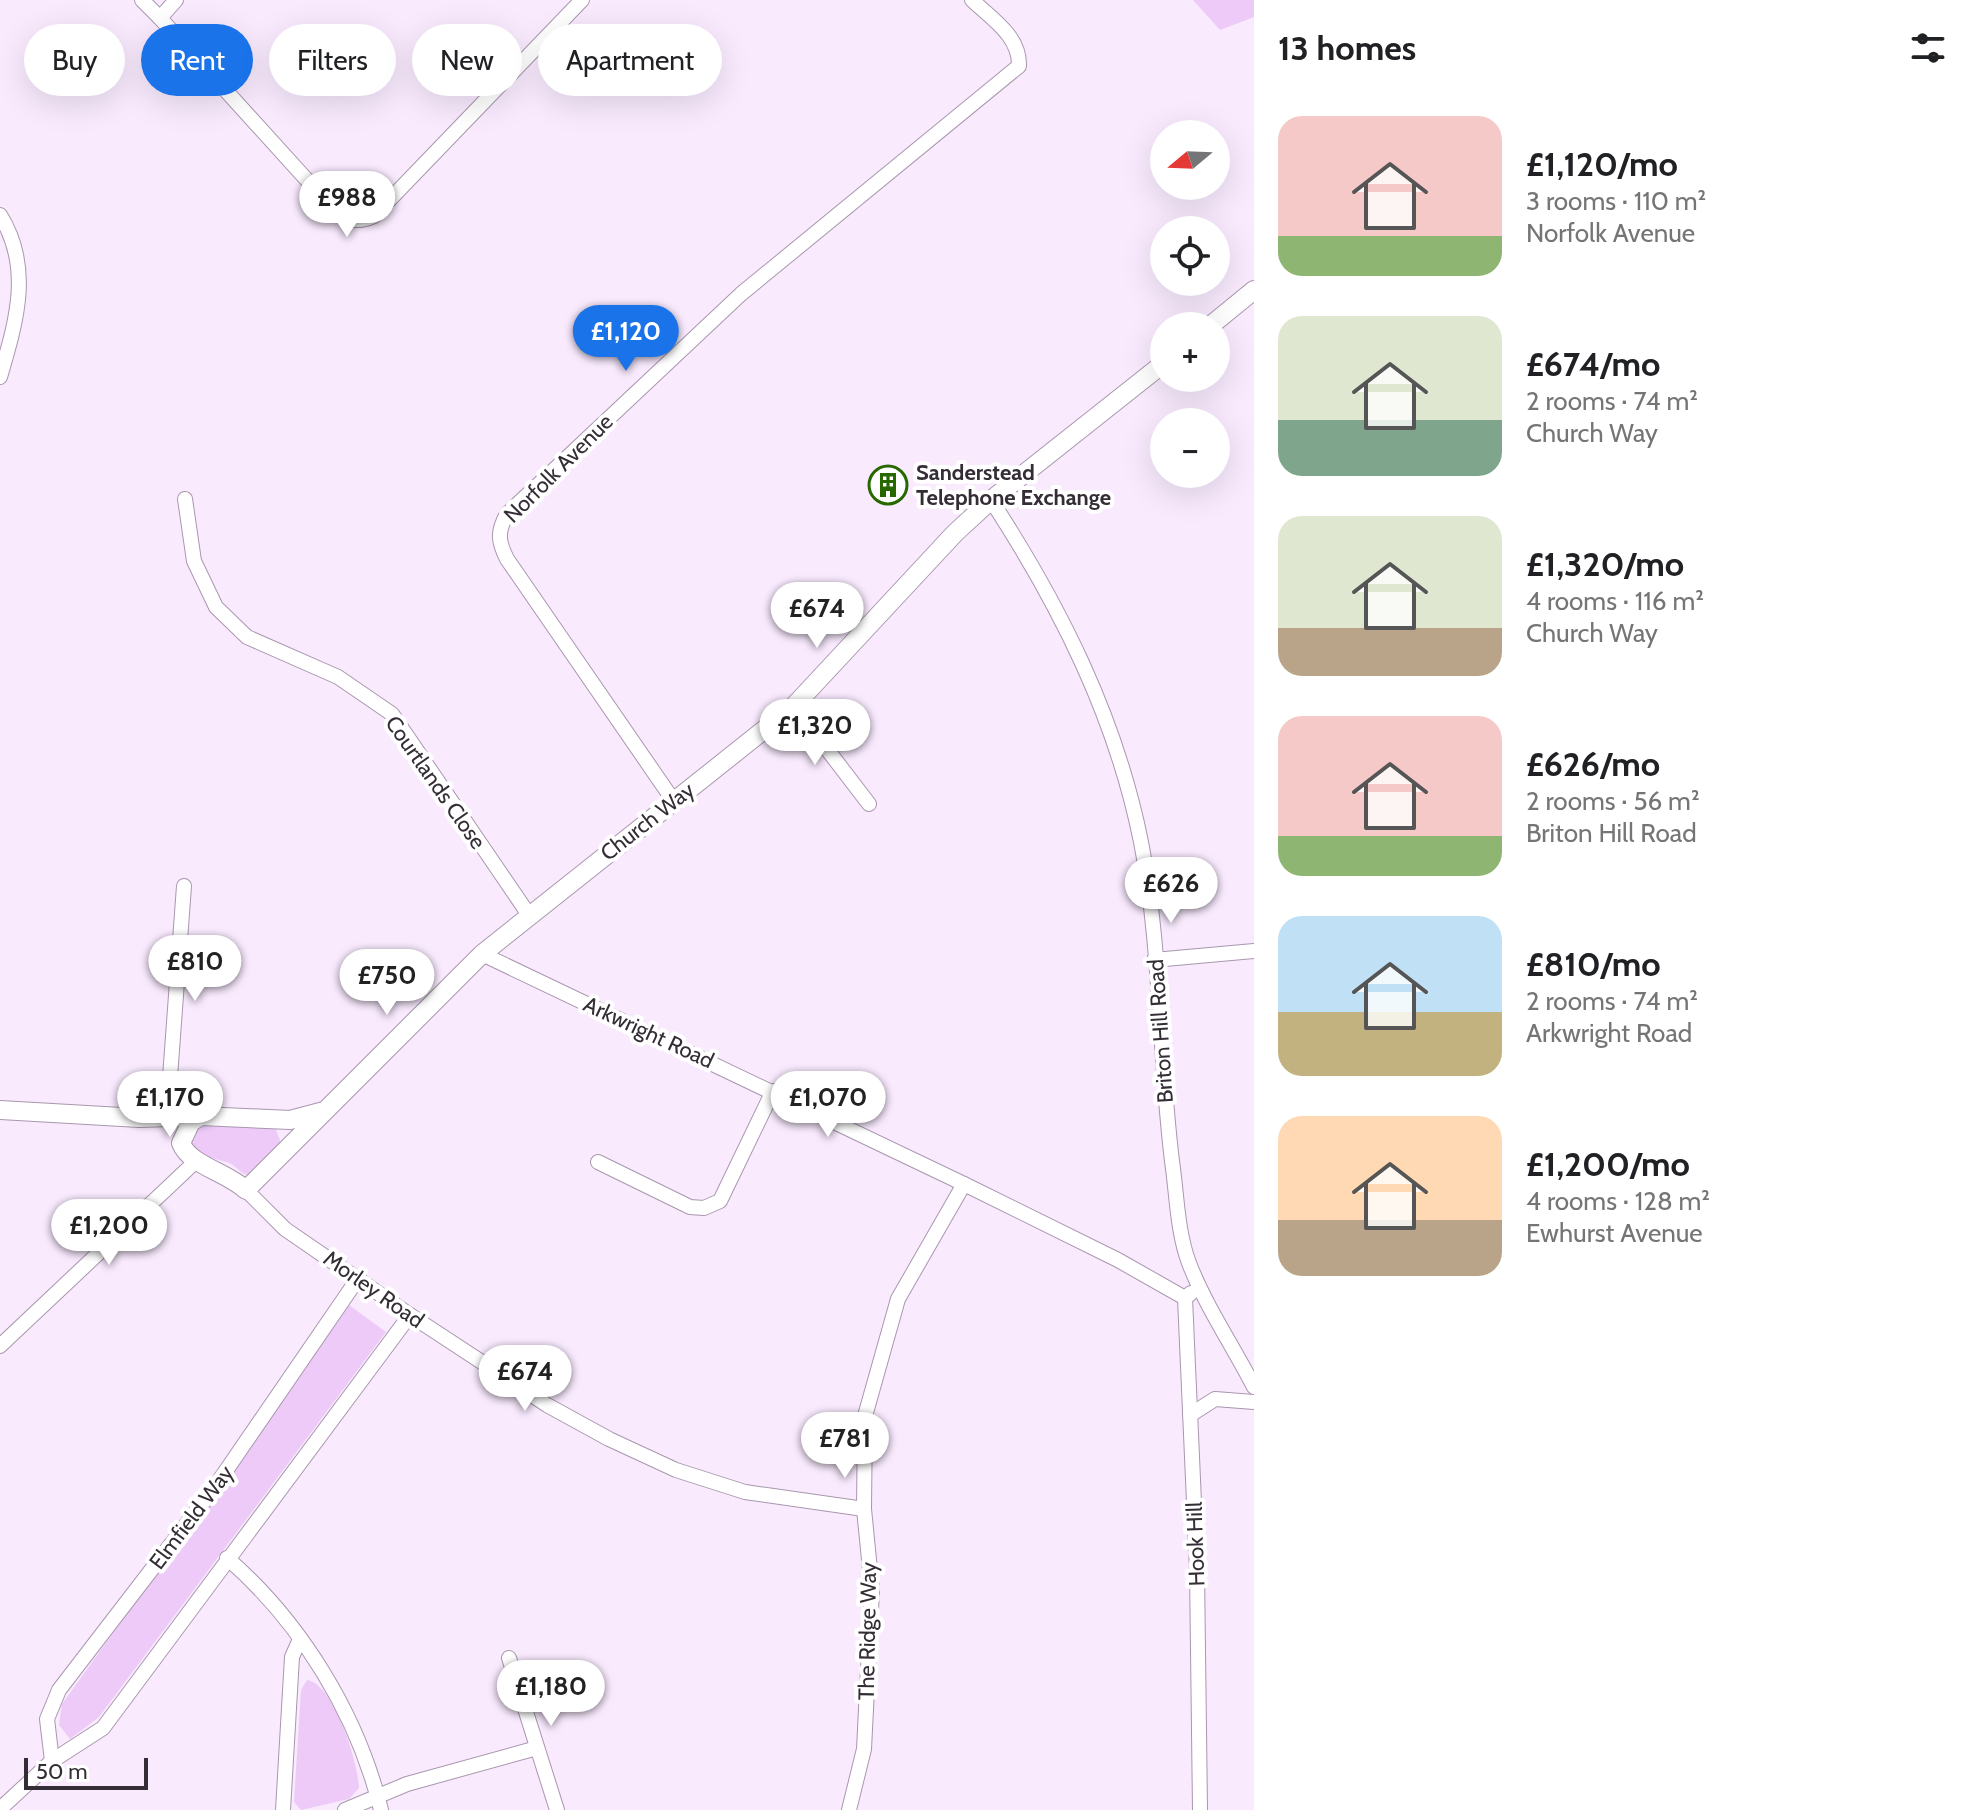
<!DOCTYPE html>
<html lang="en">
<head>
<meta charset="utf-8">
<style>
  :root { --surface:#fff; --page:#f2f2f2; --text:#202124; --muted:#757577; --accent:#1a73e8 }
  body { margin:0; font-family:Cabin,sans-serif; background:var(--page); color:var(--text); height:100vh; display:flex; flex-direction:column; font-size:30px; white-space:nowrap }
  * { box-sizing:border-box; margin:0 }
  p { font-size:26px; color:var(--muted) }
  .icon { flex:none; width:44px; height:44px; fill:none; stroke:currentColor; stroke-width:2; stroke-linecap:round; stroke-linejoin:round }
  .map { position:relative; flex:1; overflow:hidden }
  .side { display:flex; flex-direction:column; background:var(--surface); width:720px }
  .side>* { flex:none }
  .guide { position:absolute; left:24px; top:24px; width:760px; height:72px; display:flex; gap:16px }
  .needle { width:52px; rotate:251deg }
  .controls { position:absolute; left:1150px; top:120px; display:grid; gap:16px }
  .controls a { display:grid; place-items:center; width:80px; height:80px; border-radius:50%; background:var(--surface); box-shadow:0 8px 32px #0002; font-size:40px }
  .scale { position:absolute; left:24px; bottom:20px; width:124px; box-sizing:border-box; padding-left:8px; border:4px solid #342d36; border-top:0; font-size:22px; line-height:28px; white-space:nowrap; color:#342d36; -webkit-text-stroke:6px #fff; paint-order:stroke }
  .price { position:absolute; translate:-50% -68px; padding:0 18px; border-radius:28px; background:#fff; color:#222; font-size:26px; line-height:52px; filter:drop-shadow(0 2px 4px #0008) }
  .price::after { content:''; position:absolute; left:50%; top:48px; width:24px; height:18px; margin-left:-12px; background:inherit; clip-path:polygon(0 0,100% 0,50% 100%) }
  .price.active { background:var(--accent); color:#fff }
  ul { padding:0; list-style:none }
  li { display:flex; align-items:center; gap:24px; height:200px; padding:0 24px }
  li span { display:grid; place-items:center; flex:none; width:224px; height:160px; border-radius:24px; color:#555 }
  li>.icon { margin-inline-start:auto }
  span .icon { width:96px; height:96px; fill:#fffc; stroke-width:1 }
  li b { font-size:34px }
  h2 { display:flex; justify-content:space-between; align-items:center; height:96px; padding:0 24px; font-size:34px }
  .pill { padding:0 28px; border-radius:36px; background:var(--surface); box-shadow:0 8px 32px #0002; font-size:28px; line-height:72px }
  .pill.active { background:var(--accent); color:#fff }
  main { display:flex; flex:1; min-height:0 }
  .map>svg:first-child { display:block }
</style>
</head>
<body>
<main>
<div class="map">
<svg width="1254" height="1810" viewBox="0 0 1254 1810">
  <rect width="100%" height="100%" fill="#f9eafe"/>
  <!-- green -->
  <g fill="#eecaf9">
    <path d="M1193,0h61v17l-34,13z"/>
    <path d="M198,1124l77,3 6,16 -32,33c-9,-3 -11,-8 -18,-12 -7,-4 -29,-7 -41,-12l-1,-19z"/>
    <path d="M349,1305l37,27 -287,385 -29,22 -11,-14 3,-21z"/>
    <path d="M307,1680c27,4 51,83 52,108l-10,11 -48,11 -7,-8 7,-112z"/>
  </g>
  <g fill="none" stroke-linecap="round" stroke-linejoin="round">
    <defs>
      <g id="street">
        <path d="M142,0l18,18"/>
        <path d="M176,0l-16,18 175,193c14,10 22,12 39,5l208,-216"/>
        <path d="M0,215c33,53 16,107 0,162"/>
        <path d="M185,499l9,62 22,46 31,30 91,40 54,37 137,201"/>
        <path d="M991,500c69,106 125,217 150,342 20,102 18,214 31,319 5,34 5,70 17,102 16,42 44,83 65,124"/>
        <path d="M794,706l75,98"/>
        <path d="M673,800l-166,-241c-9,-18 -10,-27 0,-45l234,-220 278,-228c1,-30 -27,-47 -47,-66"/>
        <path d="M482,954l482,230 154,76 67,38"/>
        <path d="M1154,960l100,-9"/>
        <path d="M167,1118l17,-232"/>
        <path d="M598,1162l92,45 14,1 16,-7 53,-110"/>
        <path d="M246,1190l39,39 125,86 137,90 62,34 67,31 69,22 119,17"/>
        <path d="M1191,1293l-6,5 12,272 3,240"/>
        <path d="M0,1346l195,-184"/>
        <path d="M1190,1415l25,-16 39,3"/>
        <path d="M227,1558c74,64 131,157 154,252"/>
        <path d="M509,1658l48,152"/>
        <path d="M52,1761l-5,-42 12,-29 153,-199 147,-214"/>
        <path d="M0,1809l52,-48 51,-33 307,-413"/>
        <path d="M283,1810l9,-153 8,-18"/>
        <path d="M345,1810l62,-26 130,-36"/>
        <path d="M849,1810l15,-61 8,-159 -8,-81 1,-93 33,-117 66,-115"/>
      </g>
      <g id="secondary">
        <path d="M1210,326l44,-36"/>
        <path d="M0,1110l139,8 62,-2"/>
        <path d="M324,1111l-34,9 -89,-4 -10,6 -10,21c8,22 46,29 65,47l236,-236 312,-248 161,-173 36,-33 173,-137"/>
      </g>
    </defs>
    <!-- street casing -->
    <use href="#street" stroke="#a997ae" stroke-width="16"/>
    <!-- secondary casing -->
    <use href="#secondary" stroke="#a997ae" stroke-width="20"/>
    <!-- street -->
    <use href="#street" stroke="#fff" stroke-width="14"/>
    <!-- secondary -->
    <use href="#secondary" stroke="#fff" stroke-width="18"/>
  </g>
  <!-- icons -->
  <defs>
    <symbol id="building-ring" viewBox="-11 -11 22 22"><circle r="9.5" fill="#fff" stroke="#276900" stroke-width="1.5"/><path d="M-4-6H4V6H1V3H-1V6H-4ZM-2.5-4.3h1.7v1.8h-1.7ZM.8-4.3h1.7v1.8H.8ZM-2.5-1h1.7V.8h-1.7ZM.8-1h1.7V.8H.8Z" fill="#276900"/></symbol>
  </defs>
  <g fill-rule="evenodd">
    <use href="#building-ring" x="866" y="463" width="44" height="44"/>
  </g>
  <g text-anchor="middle" stroke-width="8" stroke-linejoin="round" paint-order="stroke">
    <!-- street labels -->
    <g font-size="22" fill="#342d36" stroke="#fff">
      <text transform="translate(558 468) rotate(-45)" y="8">Norfolk Avenue</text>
      <text transform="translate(436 782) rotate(55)" y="8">Courtlands Close</text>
      <text transform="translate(647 821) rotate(-38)" y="8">Church Way</text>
      <text transform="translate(1160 1031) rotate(-94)" y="8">Briton Hill Road</text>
      <text transform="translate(649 1032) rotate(25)" y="8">Arkwright Road</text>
      <text transform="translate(374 1289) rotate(35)" y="8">Morley Road</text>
      <text transform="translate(191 1517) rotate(-53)" y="8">Elmfield Way</text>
      <text transform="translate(1195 1544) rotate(-92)" y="8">Hook Hill</text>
      <text transform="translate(867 1631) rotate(-89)" y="8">The Ridge Way</text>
    </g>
    <!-- poi labels -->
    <g font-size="22" font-weight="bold" fill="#342d36" stroke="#fff" text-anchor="start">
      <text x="916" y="480">Sanderstead<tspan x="916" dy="25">Telephone Exchange</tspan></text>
    </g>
  </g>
</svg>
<div class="controls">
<a><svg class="needle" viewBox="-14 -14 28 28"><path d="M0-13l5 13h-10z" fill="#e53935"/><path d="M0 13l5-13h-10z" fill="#757577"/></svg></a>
<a><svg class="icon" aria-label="locate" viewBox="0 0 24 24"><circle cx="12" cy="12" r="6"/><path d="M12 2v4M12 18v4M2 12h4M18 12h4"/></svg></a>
<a>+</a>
<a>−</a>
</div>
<div class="scale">50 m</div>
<b class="price" style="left:347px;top:239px">£988</b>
<b class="price active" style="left:626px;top:373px">£1,120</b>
<b class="price" style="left:817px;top:650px">£674</b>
<b class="price" style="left:815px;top:767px">£1,320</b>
<b class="price" style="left:1171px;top:925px">£626</b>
<b class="price" style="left:195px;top:1003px">£810</b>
<b class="price" style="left:387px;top:1017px">£750</b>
<b class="price" style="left:170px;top:1139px">£1,170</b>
<b class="price" style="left:828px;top:1139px">£1,070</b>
<b class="price" style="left:109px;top:1267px">£1,200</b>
<b class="price" style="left:525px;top:1413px">£674</b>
<b class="price" style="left:845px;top:1480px">£781</b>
<b class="price" style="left:551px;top:1728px">£1,180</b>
<div class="guide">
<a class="pill">Buy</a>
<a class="pill active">Rent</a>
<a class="pill">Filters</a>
<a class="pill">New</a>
<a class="pill">Apartment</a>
</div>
</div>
<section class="side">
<h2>13 homes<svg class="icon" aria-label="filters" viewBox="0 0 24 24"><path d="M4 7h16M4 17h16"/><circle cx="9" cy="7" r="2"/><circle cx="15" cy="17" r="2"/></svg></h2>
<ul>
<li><span style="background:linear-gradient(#f6c9c9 75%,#8fb573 0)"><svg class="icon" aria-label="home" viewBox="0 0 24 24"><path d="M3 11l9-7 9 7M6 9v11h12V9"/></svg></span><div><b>£1,120/mo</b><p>3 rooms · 110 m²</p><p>Norfolk Avenue</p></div></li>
<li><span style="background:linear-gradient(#dfe7d0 65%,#7fa58c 0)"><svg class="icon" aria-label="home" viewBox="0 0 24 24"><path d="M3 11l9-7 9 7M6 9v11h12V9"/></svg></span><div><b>£674/mo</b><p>2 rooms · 74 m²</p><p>Church Way</p></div></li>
<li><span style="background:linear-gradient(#dfe7d0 70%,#b9a48a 0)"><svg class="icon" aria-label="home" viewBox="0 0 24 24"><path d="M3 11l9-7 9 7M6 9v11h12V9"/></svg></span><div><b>£1,320/mo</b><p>4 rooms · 116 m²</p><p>Church Way</p></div></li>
<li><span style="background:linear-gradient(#f6c9c9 75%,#8fb573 0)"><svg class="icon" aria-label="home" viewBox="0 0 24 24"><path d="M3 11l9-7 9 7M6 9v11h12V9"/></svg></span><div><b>£626/mo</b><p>2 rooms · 56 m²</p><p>Briton Hill Road</p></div></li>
<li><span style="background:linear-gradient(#bfe0f5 60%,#c2b280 0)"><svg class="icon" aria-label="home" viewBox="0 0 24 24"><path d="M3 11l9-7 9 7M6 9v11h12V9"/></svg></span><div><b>£810/mo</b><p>2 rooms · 74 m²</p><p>Arkwright Road</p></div></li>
<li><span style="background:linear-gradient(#ffd9b3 65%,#b9a48a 0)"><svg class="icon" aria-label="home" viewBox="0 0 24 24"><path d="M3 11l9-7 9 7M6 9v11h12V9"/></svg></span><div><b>£1,200/mo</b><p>4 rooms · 128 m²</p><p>Ewhurst Avenue</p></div></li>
</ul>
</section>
</main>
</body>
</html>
